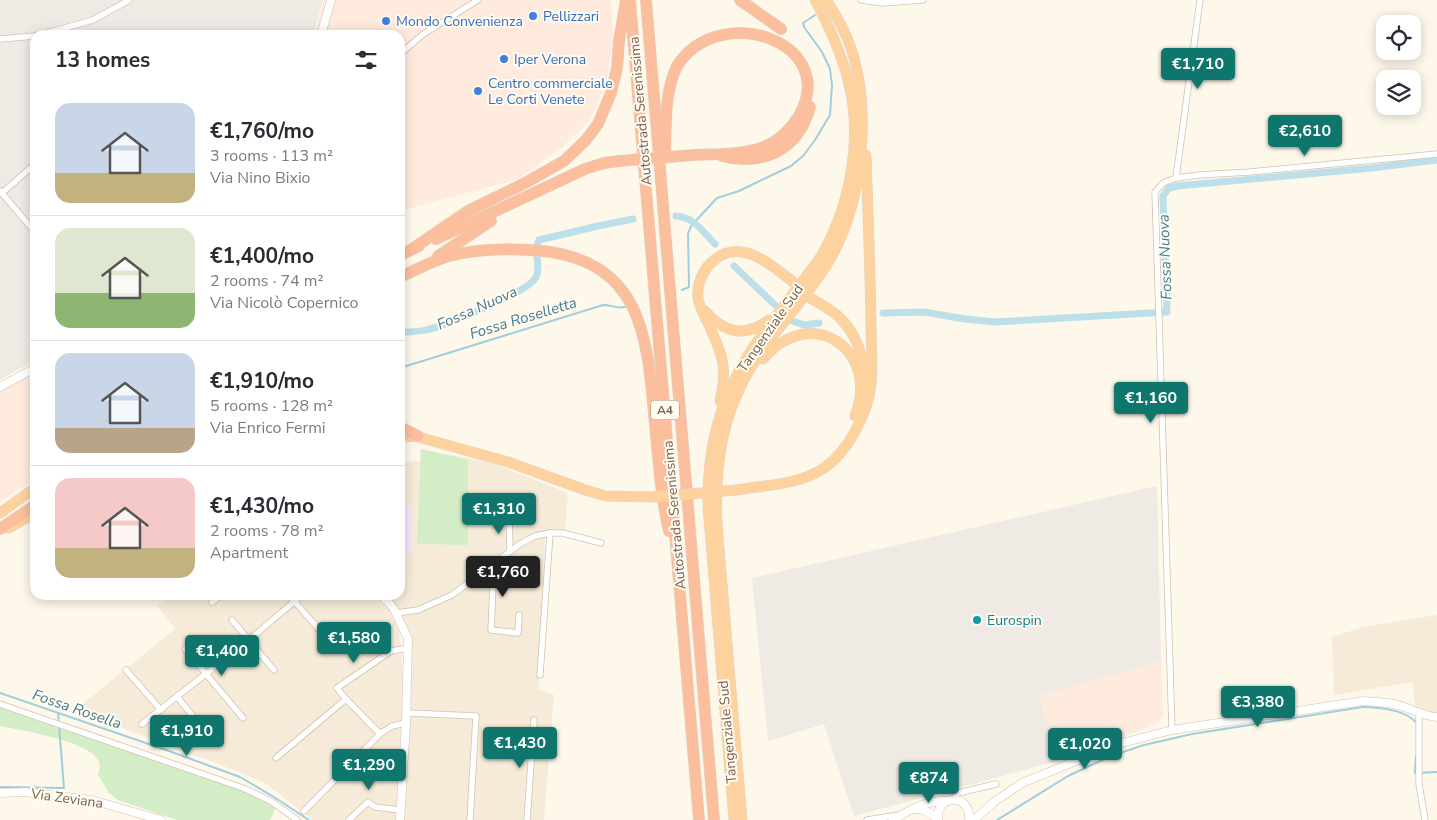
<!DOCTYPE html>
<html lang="en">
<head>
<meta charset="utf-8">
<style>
  :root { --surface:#fff; --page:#f7f7f7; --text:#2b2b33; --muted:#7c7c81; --line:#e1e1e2; --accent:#0f766e }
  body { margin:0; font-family:"Nunito Sans",sans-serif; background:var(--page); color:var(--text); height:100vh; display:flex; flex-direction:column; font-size:19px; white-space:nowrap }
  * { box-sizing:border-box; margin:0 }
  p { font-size:16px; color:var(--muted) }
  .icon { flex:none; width:28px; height:28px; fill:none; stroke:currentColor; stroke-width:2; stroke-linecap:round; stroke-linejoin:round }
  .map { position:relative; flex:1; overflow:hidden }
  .sheet { position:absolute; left:30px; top:30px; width:375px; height:570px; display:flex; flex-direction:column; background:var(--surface); border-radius:15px; box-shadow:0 2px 12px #0003 }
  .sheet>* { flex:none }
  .controls { position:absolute; left:1376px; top:15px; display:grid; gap:10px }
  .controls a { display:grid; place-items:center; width:45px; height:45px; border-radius:10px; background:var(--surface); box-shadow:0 2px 12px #0003; font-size:25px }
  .price { position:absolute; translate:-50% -42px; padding:0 11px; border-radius:5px; background:var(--accent); color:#fff; font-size:16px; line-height:32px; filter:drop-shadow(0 1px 2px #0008) }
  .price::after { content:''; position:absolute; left:50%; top:30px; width:15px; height:11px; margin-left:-8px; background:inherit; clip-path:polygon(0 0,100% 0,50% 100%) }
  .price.on { background:#222; color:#fff }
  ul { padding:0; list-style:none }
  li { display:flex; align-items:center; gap:15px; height:125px; padding:0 25px }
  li+li { border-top:1px solid var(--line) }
  li span { display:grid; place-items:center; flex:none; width:140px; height:100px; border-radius:15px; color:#555 }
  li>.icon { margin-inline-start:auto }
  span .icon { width:60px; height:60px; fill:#fffc; stroke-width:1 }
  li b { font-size:21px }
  h2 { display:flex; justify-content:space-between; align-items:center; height:60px; padding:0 25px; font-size:21px }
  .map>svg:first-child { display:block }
</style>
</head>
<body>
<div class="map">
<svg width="1437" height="820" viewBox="0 0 1437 820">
  <rect width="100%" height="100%" fill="#fef8ea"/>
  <!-- residential -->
  <g fill="#f6ebd8">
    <path d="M420,449l72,14 76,30 -3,39 -20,6 -6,152 15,5 -10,125h-142l9,-153v-24l-26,-48h15v-132l20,-2z"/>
    <path d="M171,595h201l17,15 10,21 3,26 1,50 -7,113h-83l-48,-37 -34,-14 -156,-59 100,-81 -18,-24z"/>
    <path d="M1437,615v98l-6,1 -15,-4 -4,-28 -78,13 -2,-58 31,-10z"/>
  </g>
  <!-- commercial -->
  <g fill="#ffebde">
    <path d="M324,0h287l2,39 -6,42 -14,33 -7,10 -25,24 -43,31 -118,32v-176h-86z"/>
    <path d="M35,371v108l-35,23v-112z"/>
    <path d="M1161,661l2,54 -6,9 -96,36 -23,-64z"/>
  </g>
  <!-- industrial -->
  <g fill="#efeae3">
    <path d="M0,0h323l-10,35h-278v325l-35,20z"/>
    <path d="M1157,486l4,175 -123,35 23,64 -207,56 -30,-92 -56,17 -16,-163z"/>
  </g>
  <!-- education -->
  <path fill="#f5e6fb" d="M400,508h11l1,45h-12z"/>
  <!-- green -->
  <g fill="#d3eec6">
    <path d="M421,449l47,11v85l-51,-1z"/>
    <path d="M0,705l245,86 31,17 -6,12h-93l-59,-20 -9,-7 -11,-18c1,-5 3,-10 0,-15 -12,-20 -75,-29 -98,-34z"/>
  </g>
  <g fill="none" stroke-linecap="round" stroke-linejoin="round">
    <!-- stream -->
    <g stroke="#a1cedd" stroke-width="2">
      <path d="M682,290l7,-3 -1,-53 3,-8 26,-28 22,-7 52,-25 12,-10 12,-16 15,-25 2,-30 -2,-16 -8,-17 -18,-25 -1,-4 12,-8"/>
      <path d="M400,368l203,-63c9,0 14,4 22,2"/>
      <path d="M0,693l169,58 71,26 34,20 35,23"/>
      <path d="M1416,756l-1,17 22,-1"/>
      <path d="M0,787l64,1 -6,-75"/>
      <path d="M997,820l71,-44 43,-20 33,-11 48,-11 171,-27c18,1 40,2 53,15"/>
    </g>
    <!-- canal -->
    <g stroke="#bcdfea" stroke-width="7">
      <path d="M676,216c18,1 27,16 39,28"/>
      <path d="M734,266l41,39"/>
      <path d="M883,313l41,-1 41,7 30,3 172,-10 -4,-116 6,-8 8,-2 195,-18 65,-8"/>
      <path d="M793,321l11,4 15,-2"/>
      <path d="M400,332c10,0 20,0 30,-3 19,-5 99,-37 106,-52 6,-12 -4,-26 3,-37l59,-14 35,-7"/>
    </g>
    <defs>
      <g id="minor">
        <path d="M861,0l21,3 41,-3"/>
        <path d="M40,35l53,-15 36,-20"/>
        <path d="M0,39l35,-3"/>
        <path d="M400,54l22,-19 56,-35"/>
        <path d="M1176,178l24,-178"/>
        <path d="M0,191l35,41"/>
        <path d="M2,193l33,-29"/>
        <path d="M509,518l1,33"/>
        <path d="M494,562l-3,68 27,3 1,-18"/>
        <path d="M289,595l40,46"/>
        <path d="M212,602l9,-7"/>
        <path d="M396,613l22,-3 34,-15 68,-51 15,-8 15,-3h13l38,10"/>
        <path d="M232,620l42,50"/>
        <path d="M185,649l58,69"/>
        <path d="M126,670l35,40"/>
        <path d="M540,675l10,-142"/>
        <path d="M177,697l16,19"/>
        <path d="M346,699l-9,-11 54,-37 17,-3"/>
        <path d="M0,704l243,84 28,13 26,19"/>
        <path d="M407,713l69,3 -6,104"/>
        <path d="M1419,714v70l6,36"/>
        <path d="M142,724l107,-84 53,-45"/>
        <path d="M1172,730l-17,-538 8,-9 13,-5 23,-3 50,-3 188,-18"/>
        <path d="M276,758l70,-59 34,35"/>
        <path d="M952,800l6,-7 38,-9"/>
        <path d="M304,811l76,-77 12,-8 14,-3"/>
        <path d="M349,820l19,-18 7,5 25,3"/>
        <path d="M527,820l7,-100"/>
        <path d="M867,820l32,-5"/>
      </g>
      <g id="tertiary">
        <path d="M321,35l10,-35"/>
        <path d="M0,387l35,-19"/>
        <path d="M381,595l10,10 5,8 12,26 -2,84 -6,97"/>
        <path d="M0,793l25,-1 67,8 69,20"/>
        <path d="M913,809c11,0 17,3 25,11"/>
        <path d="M893,820c18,-11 32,-19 53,-19"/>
        <path d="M938,820c-3,-27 34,-27 31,0"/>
        <path d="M974,820l20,-18 28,-19 96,-39 54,-14 191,-29c15,1 30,1 44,7 11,4 18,8 30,9"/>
      </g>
      <g id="trunk">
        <path d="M812,299c10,6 22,12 29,20 16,16 21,36 25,57"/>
        <path d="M705,311c19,22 40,27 64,9"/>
        <path d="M763,359c48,-57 118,-9 92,57"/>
        <path d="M720,401c8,-34 2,-48 -12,-78 -4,-8 -9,-16 -10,-25 -1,-11 3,-23 10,-32 28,-32 59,-4 84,15"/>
        <path d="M411,435l97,27 77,28 21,6 48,1"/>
        <path d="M400,437l17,-1"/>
        <path d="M736,490c29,-5 63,-5 88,-22 24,-16 44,-55 47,-84 2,-20 0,-41 0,-61 -1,-56 -3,-112 -5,-168"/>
        <path d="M0,513l35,-25"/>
        <path d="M9,528l26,-15"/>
        <path d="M734,820l-26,-314c-1,-65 15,-118 54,-171 14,-19 29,-38 43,-57 6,-8 13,-16 18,-25 28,-51 40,-116 25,-173 -7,-28 -19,-54 -33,-80"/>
        <path d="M742,820l-25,-295c-2,-48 2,-94 23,-137 22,-48 63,-83 89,-127 35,-59 44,-157 19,-221 -6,-14 -13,-27 -22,-40"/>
      </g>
      <g id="motorway">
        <path d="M630,0l69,820"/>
        <path d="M646,0l68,820"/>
        <path d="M740,0l41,29"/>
        <path d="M665,156c1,-29 -1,-63 12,-90 42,-66 164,-24 122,50 -8,13 -19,24 -33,30 -20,9 -51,8 -72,9"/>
        <path d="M722,156c41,10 76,-5 88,-49"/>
        <path d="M436,239l149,-70 19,-6 15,-2"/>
        <path d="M412,249l56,-38 57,-28 39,-22 22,-21 12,-16 13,-31 6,-25 2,-27 7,-41"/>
        <path d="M400,255l19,-9"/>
        <path d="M438,256l53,-35"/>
        <path d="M400,277c16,-7 32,-16 49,-21 31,-8 62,-8 94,-5 97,11 104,83 111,163 4,39 6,79 15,117"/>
        <path d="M400,427l18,9"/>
        <path d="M0,529l35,-24"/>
      </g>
    </defs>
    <!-- minor casing -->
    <use href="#minor" stroke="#d2c1ae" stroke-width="7"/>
    <!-- tertiary casing -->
    <use href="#tertiary" stroke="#d2c1ae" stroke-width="9"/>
    <!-- trunk casing -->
    <use href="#trunk" stroke="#ddd6d0" stroke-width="11"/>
    <!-- motorway casing -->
    <use href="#motorway" stroke="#ddd6d0" stroke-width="12"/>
    <!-- minor -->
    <use href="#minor" stroke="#fff" stroke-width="5.5"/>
    <!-- tertiary -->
    <use href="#tertiary" stroke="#fff" stroke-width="8"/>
    <!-- trunk -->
    <use href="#trunk" stroke="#fed29f" stroke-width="10"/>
    <!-- motorway -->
    <use href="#motorway" stroke="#fcbf9e" stroke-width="11"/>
    <defs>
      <g id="trunk-bridge">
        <path d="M792,281l20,18"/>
        <path d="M654,497l82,-7"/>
      </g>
      <path id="motorway-bridge" d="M619,161l75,-6"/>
    </defs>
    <!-- trunk-bridge casing -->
    <use href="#trunk-bridge" stroke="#ddd6d0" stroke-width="11" stroke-linecap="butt"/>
    <!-- motorway-bridge casing -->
    <use href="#motorway-bridge" stroke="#ddd6d0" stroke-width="12" stroke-linecap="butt"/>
    <!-- trunk-bridge -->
    <use href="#trunk-bridge" stroke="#fed29f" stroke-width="10"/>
    <!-- motorway-bridge -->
    <use href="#motorway-bridge" stroke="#fcbf9e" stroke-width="11"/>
  </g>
  <!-- markers -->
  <g fill="#3f7fe0" stroke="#fffbf2" stroke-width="2">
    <circle cx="533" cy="16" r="5"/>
    <circle cx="386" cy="21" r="5"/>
    <circle cx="504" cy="59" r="5"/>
    <circle cx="478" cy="91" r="5"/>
  </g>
  <circle fill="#0f9aa8" stroke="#fffbf2" stroke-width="2" cx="977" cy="620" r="5"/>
  <g text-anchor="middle" stroke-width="4" stroke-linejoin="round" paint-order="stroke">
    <!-- shield labels -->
    <rect fill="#fffbf2" stroke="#a38f7c" stroke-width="1" x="651" y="400.5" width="28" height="19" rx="4"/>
    <g font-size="12" font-weight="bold" fill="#7c614a">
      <text x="665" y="414">A4</text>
    </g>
    <!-- shop labels -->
    <g font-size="14" fill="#366cbe" stroke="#fffbf2" text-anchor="start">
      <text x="543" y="21">Pellizzari</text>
      <text x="396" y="26">Mondo Convenienza</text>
      <text x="514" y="64">Iper Verona</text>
      <text x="488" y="88">Centro commerciale<tspan x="488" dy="16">Le Corti Venete</tspan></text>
    </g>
    <!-- street labels -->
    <g font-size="14" fill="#7c614a" stroke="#fffbf2">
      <text transform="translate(640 111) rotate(-95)" y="5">Autostrada Serenissima</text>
      <text transform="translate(770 328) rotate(-55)" y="5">Tangenziale Sud</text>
      <text transform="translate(674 515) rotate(-95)" y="5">Autostrada Serenissima</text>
      <text transform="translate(727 732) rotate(-95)" y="5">Tangenziale Sud</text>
      <text transform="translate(67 798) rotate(8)" y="5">Via Zeviana</text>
    </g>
    <!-- culture labels -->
    <g font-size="14" fill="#0d838f" stroke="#fffbf2" text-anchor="start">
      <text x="987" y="625">Eurospin</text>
    </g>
    <!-- water labels -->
    <g font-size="15" font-style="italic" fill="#417c90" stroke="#fffbf2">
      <text transform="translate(1165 257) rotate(-92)" y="5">Fossa Nuova</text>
      <text transform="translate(477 308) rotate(-24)" y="5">Fossa Nuova</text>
      <text transform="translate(523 318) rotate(-17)" y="5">Fossa Roselletta</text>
      <text transform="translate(77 709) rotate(19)" y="5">Fossa Rosella</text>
    </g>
  </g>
</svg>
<div class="controls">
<a><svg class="icon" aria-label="locate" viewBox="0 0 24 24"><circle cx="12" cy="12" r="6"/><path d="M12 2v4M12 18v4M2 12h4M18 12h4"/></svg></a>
<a><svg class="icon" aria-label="layers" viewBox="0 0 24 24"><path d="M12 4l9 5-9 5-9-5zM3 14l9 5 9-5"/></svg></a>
</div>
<b class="price" style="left:1198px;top:90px">€1,710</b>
<b class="price" style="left:1305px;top:157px">€2,610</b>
<b class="price" style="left:1151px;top:424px">€1,160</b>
<b class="price" style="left:499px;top:535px">€1,310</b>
<b class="price on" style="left:503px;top:598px">€1,760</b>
<b class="price" style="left:354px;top:664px">€1,580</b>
<b class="price" style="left:222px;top:677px">€1,400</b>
<b class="price" style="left:1258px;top:728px">€3,380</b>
<b class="price" style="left:187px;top:757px">€1,910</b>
<b class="price" style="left:520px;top:769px">€1,430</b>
<b class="price" style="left:1085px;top:770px">€1,020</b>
<b class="price" style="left:369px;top:791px">€1,290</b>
<b class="price" style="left:929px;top:804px">€874</b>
<section class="sheet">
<h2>13 homes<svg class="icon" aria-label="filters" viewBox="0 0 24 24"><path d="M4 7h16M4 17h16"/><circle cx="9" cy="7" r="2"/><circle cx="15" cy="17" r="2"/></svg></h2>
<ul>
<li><span style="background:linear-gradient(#c9d6e8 70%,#c2b280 0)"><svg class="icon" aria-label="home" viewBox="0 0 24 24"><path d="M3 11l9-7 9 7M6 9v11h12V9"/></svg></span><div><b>€1,760/mo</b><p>3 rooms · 113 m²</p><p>Via Nino Bixio</p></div></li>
<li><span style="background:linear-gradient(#dfe7d0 65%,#8fb573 0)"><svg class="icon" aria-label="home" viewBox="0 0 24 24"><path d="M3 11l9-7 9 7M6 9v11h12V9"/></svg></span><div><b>€1,400/mo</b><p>2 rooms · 74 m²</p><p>Via Nicolò Copernico</p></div></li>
<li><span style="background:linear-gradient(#c9d6e8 75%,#b9a48a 0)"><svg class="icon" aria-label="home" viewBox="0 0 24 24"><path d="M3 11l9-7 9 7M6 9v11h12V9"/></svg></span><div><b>€1,910/mo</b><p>5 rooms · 128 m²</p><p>Via Enrico Fermi</p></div></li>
<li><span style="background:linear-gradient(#f6c9c9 70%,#c2b280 0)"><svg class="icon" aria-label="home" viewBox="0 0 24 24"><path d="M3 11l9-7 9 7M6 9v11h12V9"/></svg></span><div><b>€1,430/mo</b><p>2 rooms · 78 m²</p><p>Apartment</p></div></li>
</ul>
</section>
</div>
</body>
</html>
